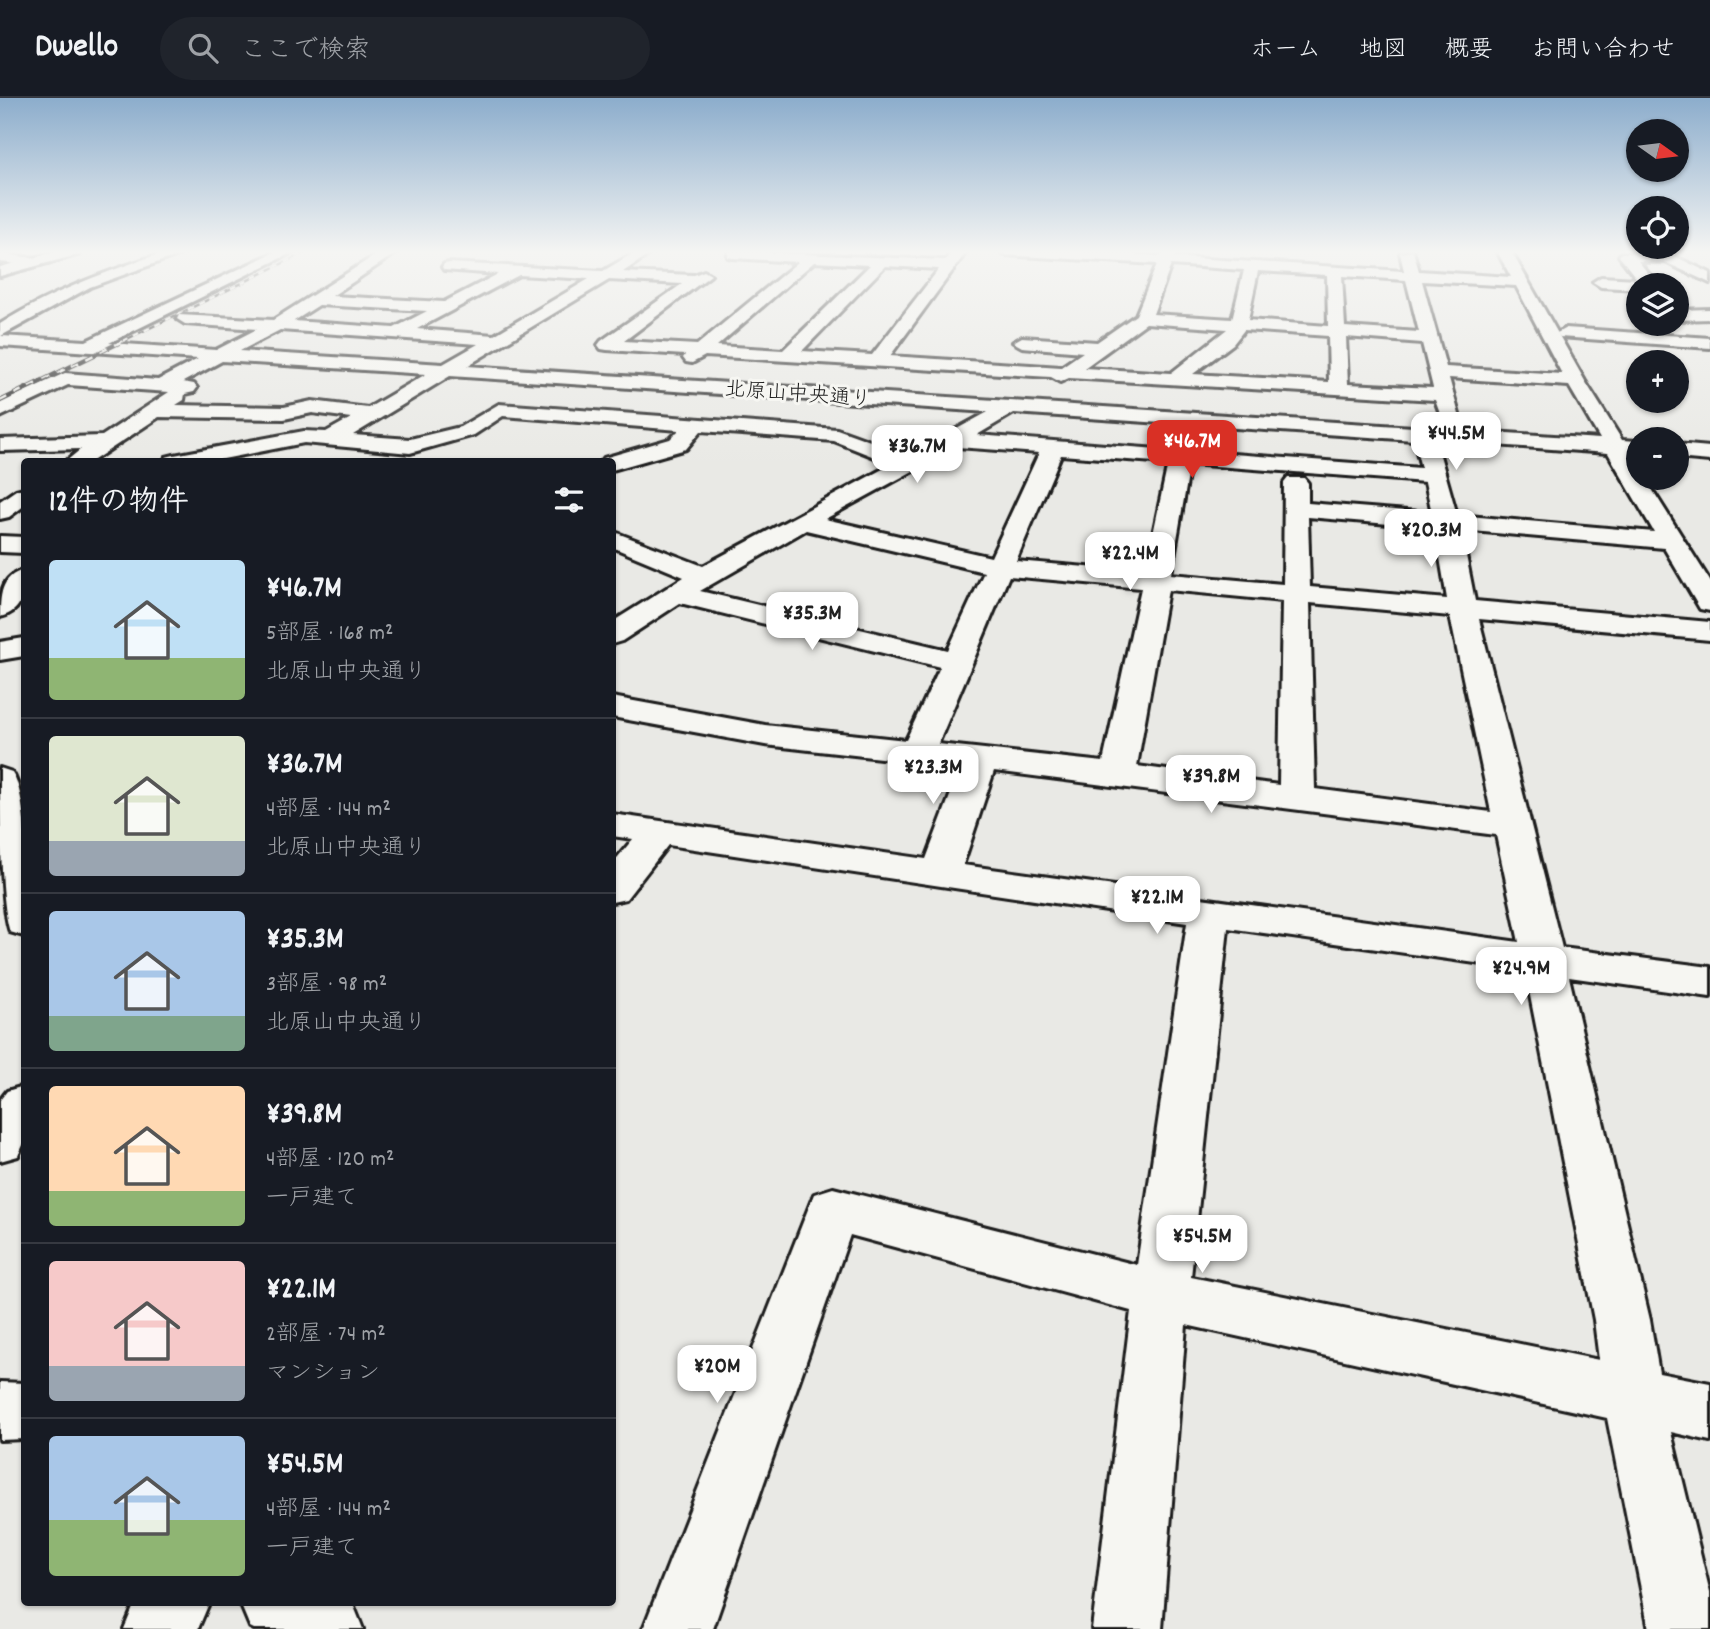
<!DOCTYPE html>
<html lang="ja">
<head>
<meta charset="utf-8">
<style>
  :root { --surface:#171b24; --page:#20242c; --text:#f1f3f6; --muted:#9ea1a6; --line:#363941; --accent:#d93025 }
  body { margin:0; font-family:Dekko,"Klee One",sans-serif; background:var(--page); color:var(--text); height:100vh; display:flex; flex-direction:column; font-size:26px; white-space:nowrap }
  * { box-sizing:border-box; margin:0 }
  p { font-size:23px; color:var(--muted) }
  .icon { flex:none; width:38px; height:38px; fill:none; stroke:currentColor; stroke-width:2; stroke-linecap:round; stroke-linejoin:round }
  .map { position:relative; flex:1; overflow:hidden }
  .drawer { position:absolute; left:21px; top:360px; width:595px; height:1148px; display:flex; flex-direction:column; background:var(--surface); border-radius:7px; box-shadow:0 2px 5px #0004 }
  .drawer>* { flex:none }
  .needle { width:46px; rotate:104deg }
  .controls { position:absolute; left:1626px; top:21px; display:grid; gap:14px }
  .controls a { display:grid; place-items:center; width:63px; height:63px; border-radius:50%; background:var(--surface); box-shadow:0 2px 5px #0004; font-size:35px }
  .price { position:absolute; translate:-50% -60px; padding:0 16px; border-radius:14px; background:#fff; color:#222; font-size:23px; line-height:46px; filter:drop-shadow(0 2px 4px #0008) }
  .price::after { content:''; position:absolute; left:50%; top:42px; width:21px; height:16px; margin-left:-10px; background:inherit; clip-path:polygon(0 0,100% 0,50% 100%) }
  .price.current { background:var(--accent); color:#fff }
  ul { padding:0; list-style:none }
  li { display:flex; align-items:center; gap:21px; height:175px; padding:0 28px }
  li+li { border-top:2px solid var(--line) }
  li span { display:grid; place-items:center; flex:none; width:196px; height:140px; border-radius:7px; color:#555 }
  li>.icon { margin-inline-start:auto }
  span .icon { width:84px; height:84px; fill:#fffc; stroke-width:1 }
  li b { font-size:30px }
  h2 { display:flex; justify-content:space-between; align-items:center; height:84px; padding:0 28px; font-size:30px }
  header { display:flex; align-items:center; gap:42px; box-sizing:border-box; height:98px; padding:0 35px; background:var(--surface); border-bottom:2px solid var(--line) }
  header strong { font-size:33px }
  nav { display:flex; gap:38px; margin-inline-start:auto; font-size:24px }
  .search { width:490px; height:63px; background:var(--page); display:flex; align-items:center; gap:18px; box-sizing:border-box; padding:0 24px; border-radius:38px; color:var(--muted); font-size:26px }
  .map>svg:first-child { display:block }
</style>
</head>
<body>
<header>
<strong>Dwello</strong>
<div class="search"><svg class="icon" aria-label="search" viewBox="0 0 24 24"><circle cx="10" cy="10" r="6"/><path d="M15 15l6 6"/></svg>ここで検索</div>
<nav><a>ホーム</a><a>地図</a><a>概要</a><a>お問い合わせ</a></nav>
</header>
<div class="map">
<svg width="1710" height="1531" viewBox="0 0 1710 1531">
  <rect width="100%" height="100%" fill="#e9e9e5"/>
  <filter id="ink" filterUnits="userSpaceOnUse"><feTurbulence type="fractalNoise" baseFrequency=".0143" numOctaves="2"/><feDisplacementMap in="SourceGraphic" scale="14" xChannelSelector="R" yChannelSelector="G"/><feConvolveMatrix kernelMatrix="1 2 1 2 8 2 1 2 1" color-interpolation-filters="sRGB"/></filter>
  <g filter="url(#ink)">
    <g fill="none" stroke-linecap="round" stroke-linejoin="round">
      <defs>
        <g id="minor">
          <path d="M168,153h21l-99,36 -89,49 85,5 191,-90h18l-186,92 107,7 41,-21 -72,-5 -8,-5 2,-4 94,5 109,-69h17l-67,45 112,6 54,-28 -54,-4 -2,-3 2,-3 5,-1 154,8 34,-20h17l-31,21 71,3 10,-4 7,4 -87,66 73,4 101,-83 -65,-4 -5,-1v-6l217,9 8,-9h14l-77,105 171,11 22,-15 -61,-5 -9,-5 9,-5 75,5 39,-27 21,-51 -152,-9 -7,-4h79l84,5 2,-5h14l-2,6 229,14 -4,-18 13,-2 6,20 92,6 -14,-26h14l74,130 37,59 16,1v14l-8,-1 8,12v12h7l65,103v30l-10,-2 -36,-61 -203,-18 14,71 235,21v18l-231,-21 83,329 148,19v30l-141,-20 81,343 9,53 51,10v58l-39,-9 39,161v36h-61l-42,-211 -421,-93 -24,304h-70l39,-318 -281,-76 -137,394h-70l171,-435 19,-6 304,77 50,-342 -519,-78 -42,54 -14,3v-38l21,-25 -21,-3v-22l314,45 35,-92 -196,-22 -153,-28v-20l153,28 141,15 34,-73 -260,-64 -58,38 -10,3v-22l72,-45 -72,-30v-16l91,35 189,-102 -58,-23 -133,-10 -15,18 -74,21v-8h-11l3,-4 66,-19 9,-9 -176,-14 -29,19 -64,18 -106,-10 -96,19h-45l3,-5 8,-2 130,-24 22,1 25,-14 -39,-5 -28,6 -125,-2 -68,45h-26l16,-13 -81,2v-12l102,-3 67,-44 -101,-7 -68,32v-14l65,-30 93,7 40,-21 -198,-13v-22c54,-34 108,-53 168,-73zM814,164l56,3 -87,85 -66,-4zM1171,167l73,5 -12,49 -79,-5zM885,168l54,3 -67,86 -70,-4zM1258,173l69,4 1,51 -80,-6zM519,177l70,4 -95,56 -77,-6zM1342,178l64,4 13,52 -74,-5zM609,182l73,4 -81,57 -3,4 3,4 6,1 78,5 -2,3 3,4 6,1 13,-7 346,21 9,5 9,-4 366,22 8,22h14l3,-4 -11,-40 120,8 31,53 -1133,-73zM1422,183l94,5 46,88 -116,-7zM319,207l108,6 -33,17 -100,-7zM1146,225l81,6 -56,44 -87,-5zM280,232l198,14 -35,20 -203,-13zM1244,232l84,6 1,46 -136,-8 40,-30zM1346,239l76,6 11,45 -85,-4zM222,263l204,13 -58,34 -56,-7 -28,6 -108,-2 8,-5 1,-6 9,-2 3,-4 -3,-4 -11,-2zM450,278l538,36 -79,43 -72,-26 -338,-25 -39,23 -50,12 -57,-4zM1014,315l400,27 7,28 -228,-17 3,-16 -3,-5h-16l-6,20 -194,-15zM1436,343l172,12 46,79 -197,-17zM957,349l82,6 -48,104 -166,-38zM1061,357l107,8 -23,109 -129,-11zM1190,366l235,18 7,31 -124,-10v-20l-4,-5h-16l-4,5 -1,101 -112,-10zM1308,419l127,11 12,71 -137,-12zM806,432l178,42 -36,78 -248,-59zM1009,478l132,12 -38,174 -165,-18zM1168,492l114,11 -3,184 -142,-19zM1310,505l140,13 41,196 -176,-23zM994,673l502,64 23,107 -556,-77zM1228,830l297,42 69,350 5,40 -408,-83z"/>
          <path d="M1659,153h14l1,5 36,17v10l-45,-21 -27,-1 16,19 8,2 2,3h-26v4l-37,-2 -8,-5 8,-5 36,2 -18,-23 2,-3h39z"/>
          <path d="M0,156l35,4 7,4 -7,4 -35,-4z"/>
          <path d="M1710,211v10l-34,1v-10z"/>
          <path d="M1566,230l144,10v10l-150,-11 -3,-4z"/>
          <path d="M1676,346l34,3v14l-34,-3z"/>
          <path d="M24,390v18l-15,11 -9,2v-18l16,-11z"/>
          <path d="M0,438l24,1v16l-24,-1z"/>
          <path d="M24,472c2,20 -1,42 -24,47 0,-20 0,-41 24,-47z"/>
          <path d="M24,540v18l-24,4v-18z"/>
          <path d="M0,670l12,4c18,26 15,131 12,164l-14,-4c-10,-28 -10,-127 -10,-164z"/>
          <path d="M24,988v57l-6,13 -18,5v-61l7,-9z"/>
          <path d="M0,1284l24,1v56l-24,1z"/>
          <path d="M135,1505h74l-11,26h-74z"/>
          <path d="M240,1505h109l4,1 10,25h-109l-4,-2z"/>
        </g>
        <path id="major" d="M59,153h23l-2,3 -80,22v-9z"/>
      </defs>
      <!-- minor casing -->
      <use href="#minor" stroke="#1c1c1c" stroke-width="6"/>
      <!-- major casing -->
      <use href="#major" stroke="#1c1c1c" stroke-width="6"/>
      <!-- minor -->
      <use href="#minor" fill="#f6f6f2" fill-rule="evenodd"/>
      <!-- major -->
      <use href="#major" fill="#f6f6f2" fill-rule="evenodd"/>
      <defs>
        <path id="rail-far1" d="M123,243l185,-90"/>
        <path id="rail" d="M0,303l127,-62"/>
      </defs>
      <!-- rail-far1 casing -->
      <use href="#rail-far1" stroke="#1c1c1c" stroke-width="2.5"/>
      <!-- rail casing -->
      <use href="#rail" stroke="#1c1c1c" stroke-width="4.5"/>
      <!-- rail-far1 -->
      <use href="#rail-far1" stroke="#f6f6f2" stroke-width="2" stroke-dasharray="6" stroke-linecap="butt"/>
      <!-- rail -->
      <use href="#rail" stroke="#f6f6f2" stroke-width="2.5" stroke-dasharray="8" stroke-linecap="butt"/>
    </g>
  </g>
  <!-- sky -->
  <linearGradient id="sky" x2="0" y2="1"><stop stop-color="#8cadcc"/><stop offset="0.42" stop-color="#f5f5f3"/><stop offset="1" stop-color="#f5f5f3" stop-opacity="0"/></linearGradient>
  <rect width="1710" height="367" fill="url(#sky)"/>
  <g text-anchor="middle" stroke-width="6" stroke-linejoin="round" paint-order="stroke">
    <!-- far-street labels -->
    <g font-size="21" fill="#1c1c1c" stroke="#f6f6f2">
      <text transform="translate(798 295) rotate(4)" y="7">北原山中央通り</text>
    </g>
  </g>
</svg>
<div class="controls">
<a><svg class="needle" viewBox="-14 -14 28 28"><path d="M0-13l5 13h-10z" fill="#e53935"/><path d="M0 13l5-13h-10z" fill="#9ea1a6"/></svg></a>
<a><svg class="icon" aria-label="locate" viewBox="0 0 24 24"><circle cx="12" cy="12" r="6"/><path d="M12 2v4M12 18v4M2 12h4M18 12h4"/></svg></a>
<a><svg class="icon" aria-label="layers" viewBox="0 0 24 24"><path d="M12 4l9 5-9 5-9-5zM3 14l9 5 9-5"/></svg></a>
<a>+</a>
<a>−</a>
</div>
<b class="price" style="left:1456px;top:374px">¥44.5M</b>
<b class="price current" style="left:1192px;top:382px">¥46.7M</b>
<b class="price" style="left:917px;top:387px">¥36.7M</b>
<b class="price" style="left:1431px;top:471px">¥20.3M</b>
<b class="price" style="left:1130px;top:494px">¥22.4M</b>
<b class="price" style="left:812px;top:554px">¥35.3M</b>
<b class="price" style="left:933px;top:708px">¥23.3M</b>
<b class="price" style="left:1211px;top:717px">¥39.8M</b>
<b class="price" style="left:1157px;top:838px">¥22.1M</b>
<b class="price" style="left:1521px;top:909px">¥24.9M</b>
<b class="price" style="left:1202px;top:1177px">¥54.5M</b>
<b class="price" style="left:717px;top:1307px">¥20M</b>
<section class="drawer">
<h2>12件の物件<svg class="icon" aria-label="filters" viewBox="0 0 24 24"><path d="M4 7h16M4 17h16"/><circle cx="9" cy="7" r="2"/><circle cx="15" cy="17" r="2"/></svg></h2>
<ul>
<li><span style="background:linear-gradient(#bfe0f5 70%,#8fb573 0)"><svg class="icon" aria-label="home" viewBox="0 0 24 24"><path d="M3 11l9-7 9 7M6 9v11h12V9"/></svg></span><div><b>¥46.7M</b><p>5部屋 · 168 m²</p><p>北原山中央通り</p></div></li>
<li><span style="background:linear-gradient(#dfe7d0 75%,#9aa5b1 0)"><svg class="icon" aria-label="home" viewBox="0 0 24 24"><path d="M3 11l9-7 9 7M6 9v11h12V9"/></svg></span><div><b>¥36.7M</b><p>4部屋 · 144 m²</p><p>北原山中央通り</p></div></li>
<li><span style="background:linear-gradient(#a9c7e8 75%,#7fa58c 0)"><svg class="icon" aria-label="home" viewBox="0 0 24 24"><path d="M3 11l9-7 9 7M6 9v11h12V9"/></svg></span><div><b>¥35.3M</b><p>3部屋 · 98 m²</p><p>北原山中央通り</p></div></li>
<li><span style="background:linear-gradient(#ffd9b3 75%,#8fb573 0)"><svg class="icon" aria-label="home" viewBox="0 0 24 24"><path d="M3 11l9-7 9 7M6 9v11h12V9"/></svg></span><div><b>¥39.8M</b><p>4部屋 · 120 m²</p><p>一戸建て</p></div></li>
<li><span style="background:linear-gradient(#f6c9c9 75%,#9aa5b1 0)"><svg class="icon" aria-label="home" viewBox="0 0 24 24"><path d="M3 11l9-7 9 7M6 9v11h12V9"/></svg></span><div><b>¥22.1M</b><p>2部屋 · 74 m²</p><p>マンション</p></div></li>
<li><span style="background:linear-gradient(#a9c7e8 60%,#8fb573 0)"><svg class="icon" aria-label="home" viewBox="0 0 24 24"><path d="M3 11l9-7 9 7M6 9v11h12V9"/></svg></span><div><b>¥54.5M</b><p>4部屋 · 144 m²</p><p>一戸建て</p></div></li>
</ul>
</section>
</div>
</body>
</html>
